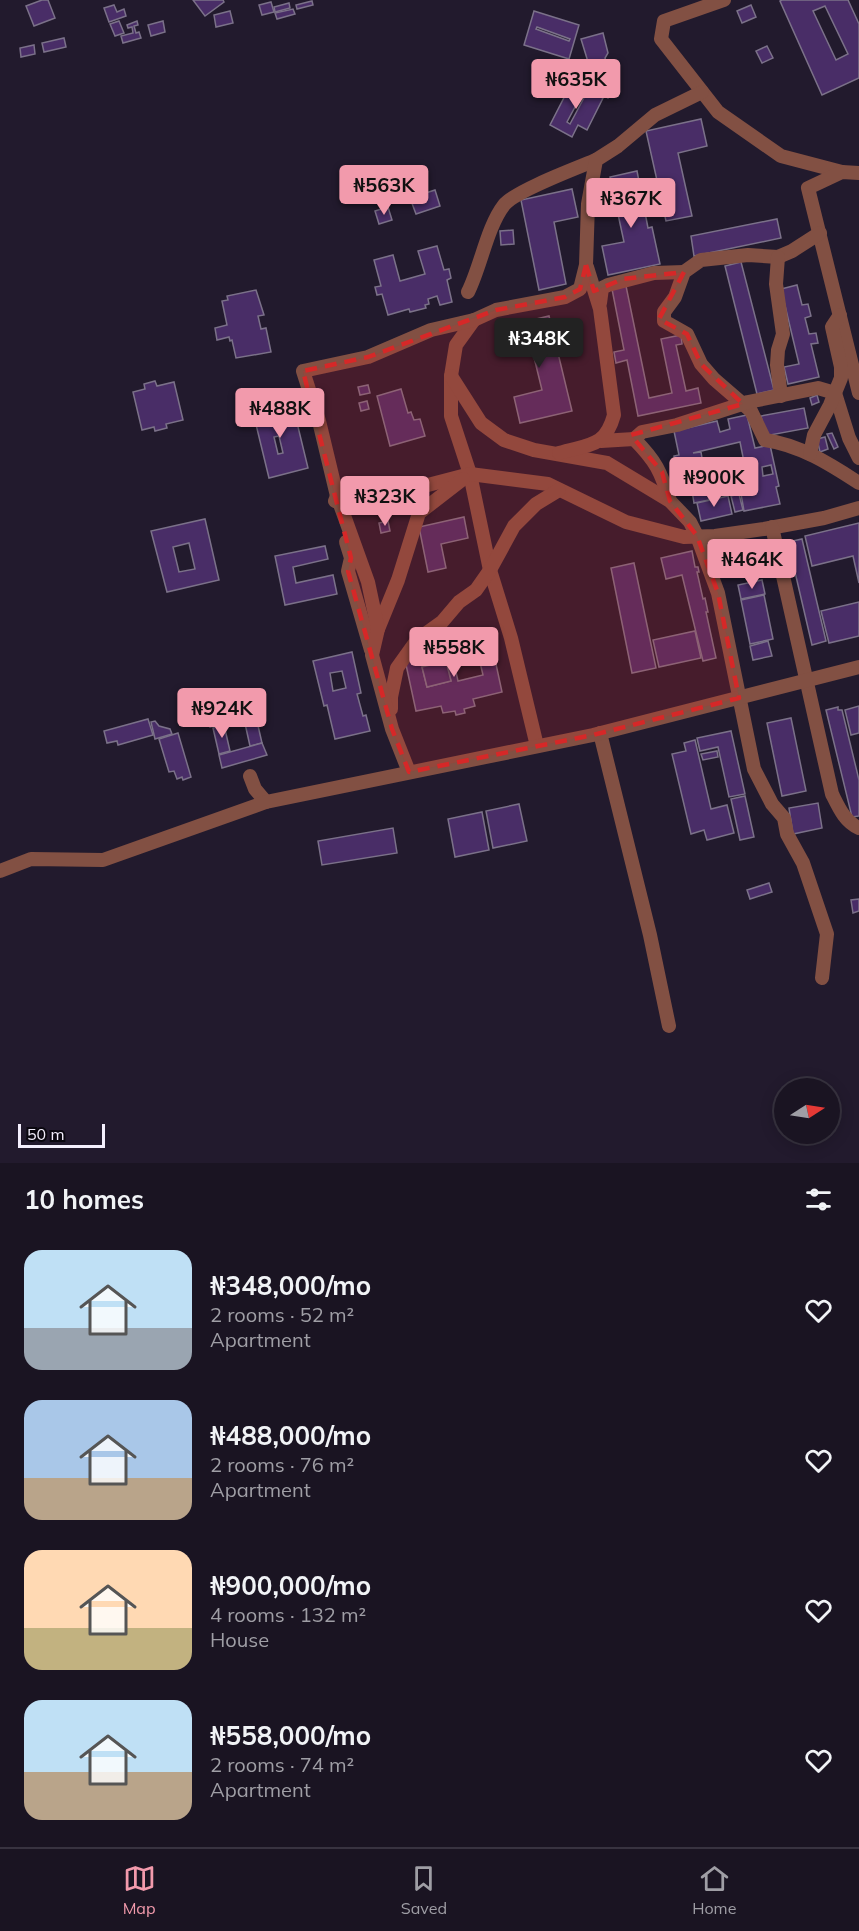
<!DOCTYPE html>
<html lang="en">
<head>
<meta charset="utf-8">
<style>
  :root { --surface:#1a1422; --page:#231d2a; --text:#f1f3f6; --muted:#9f9ea5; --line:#383340; --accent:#f29aac }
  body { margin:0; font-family:Mulish,sans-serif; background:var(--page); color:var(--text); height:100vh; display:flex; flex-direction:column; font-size:22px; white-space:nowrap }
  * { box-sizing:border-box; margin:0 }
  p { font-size:20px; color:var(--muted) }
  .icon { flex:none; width:33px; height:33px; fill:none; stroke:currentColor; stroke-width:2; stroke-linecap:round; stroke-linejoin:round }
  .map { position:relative; height:1163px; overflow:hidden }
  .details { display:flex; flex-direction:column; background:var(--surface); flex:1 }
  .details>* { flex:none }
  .needle { width:39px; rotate:78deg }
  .fabs { position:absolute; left:774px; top:1078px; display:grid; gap:12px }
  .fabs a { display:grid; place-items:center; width:66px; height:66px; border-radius:50%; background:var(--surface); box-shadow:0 3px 15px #0003,0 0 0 2px var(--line); font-size:30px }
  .scale { position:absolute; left:18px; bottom:15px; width:87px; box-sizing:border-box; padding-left:6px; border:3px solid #f4effd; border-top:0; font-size:16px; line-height:21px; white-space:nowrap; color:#f4effd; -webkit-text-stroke:4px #0a070f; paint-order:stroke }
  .price { position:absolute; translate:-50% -51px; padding:0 14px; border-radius:6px; background:var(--accent); color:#111; font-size:20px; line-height:39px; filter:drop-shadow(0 2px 3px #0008) }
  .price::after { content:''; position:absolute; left:50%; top:36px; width:18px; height:14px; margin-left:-9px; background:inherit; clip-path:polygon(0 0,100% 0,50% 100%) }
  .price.on { background:#222; color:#fff }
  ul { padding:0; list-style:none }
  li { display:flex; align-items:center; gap:18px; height:150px; padding:0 24px }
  li span { display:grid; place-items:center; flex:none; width:168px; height:120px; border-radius:18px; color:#555 }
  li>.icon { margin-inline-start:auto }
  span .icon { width:72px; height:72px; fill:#fffc; stroke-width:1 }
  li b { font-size:26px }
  h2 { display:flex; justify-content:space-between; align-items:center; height:72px; padding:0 24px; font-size:26px }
  .tabs { display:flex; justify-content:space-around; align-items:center; height:84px; border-top:2px solid var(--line); background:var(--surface); font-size:16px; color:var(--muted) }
  .tabs a { display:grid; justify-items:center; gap:3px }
  .tabs .on { color:var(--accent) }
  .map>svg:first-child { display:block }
</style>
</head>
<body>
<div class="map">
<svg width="859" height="1163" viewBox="0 0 859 1163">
  <rect width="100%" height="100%" fill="#221a2d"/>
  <!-- building -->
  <g fill="#492d67" stroke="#7b7189" stroke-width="1.5" fill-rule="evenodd">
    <path d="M42,0h6l7,18 -21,8 -8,-20z"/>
    <path d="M193,0h30l1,2 -19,14z"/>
    <path d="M782,0h66l11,24v54l-37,17 -42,-94zM825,6l23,48 -12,6 -23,-49z"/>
    <path d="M312,1l1,4 -16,4 -1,-4z"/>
    <path d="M271,2l3,10 -12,3 -3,-10z"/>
    <path d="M289,3l1,5 -15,4 -1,-5z"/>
    <path d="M114,5l3,7 7,-3 2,7 -17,6 -5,-14z"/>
    <path d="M751,5l5,12 -14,6 -5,-12z"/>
    <path d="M293,9l2,5 -18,5 -2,-6z"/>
    <path d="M230,11l3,12 -17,4 -2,-12z"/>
    <path d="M534,11l45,14 -10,34 -45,-14zM537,27l33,12 -1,2 -33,-12z"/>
    <path d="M119,21l5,12 -9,3 -5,-12z"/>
    <path d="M137,21l1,4 -4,1 2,7 3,-1 2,6 -18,5 -2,-7 12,-3 -1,-6 -4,1 -1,-3z"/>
    <path d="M163,21l2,11 -14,4 -3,-11z"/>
    <path d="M603,33l5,20 -3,5 4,12 5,-1 2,7 -8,1 -4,8 8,5 -4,8 -22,-12 6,-11 -11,-36z"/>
    <path d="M64,38l2,9 -22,5 -2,-9z"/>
    <path d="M34,45l1,9 -14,3 -1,-9z"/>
    <path d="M767,46l6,12 -11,5 -6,-12z"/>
    <path d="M572,82l31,16 -16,32 -9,-5 -6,12 -22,-12zM583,92l3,2 -16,30 -3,-2z"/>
    <path d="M701,119l6,27 -29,7 14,63 -26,5 -20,-90z"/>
    <path d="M637,171l11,57 4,-1 8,37 -52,11 -6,-29 22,-4 -14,-65z"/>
    <path d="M572,189l6,28 -24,5 12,62 -27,6 -18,-90z"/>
    <path d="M435,190l5,16 -24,8 -6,-16z"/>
    <path d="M388,207l4,13 -13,4 -4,-13z"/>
    <path d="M777,219l4,19 -87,18 -3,-20z"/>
    <path d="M513,230l1,14 -13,1 -1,-14z"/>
    <path d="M437,246l7,24 5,-1 2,9 -4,2 5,22 -12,3 -3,-9 -9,3 1,5 -4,1 1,3 -16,4 -1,-3 -21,6 -6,-21 -5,1 -2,-8 6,-1 -7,-26 19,-5 7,26 25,-7 -7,-23z"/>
    <path d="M741,262l33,128 -17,4 -32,-128z"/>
    <path d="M797,285l5,20 6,-1 3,12 -6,2 4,16 7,-1 2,10 -7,1 8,33 -31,7 -4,-17 15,-3 -18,-75z"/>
    <path d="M626,286l23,112 23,-5 -11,-54 20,-4 1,9 -6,1 10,46 12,-3 3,15 -63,13 -11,-56 -11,3 -2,-11 10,-2 -12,-61z"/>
    <path d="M256,290l8,25 -6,1 3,13 5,-1 5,24 -35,6 -4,-18 -2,1 -1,-4 -12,3 -2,-12 12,-3 -5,-24 6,-1 -1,-4z"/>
    <path d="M549,316l23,95 -52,12 -6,-26 28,-7 -11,-45 -27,6 -5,-23z"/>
    <path d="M155,381l2,5 17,-4 9,38 -17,4 1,4 -12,3 -1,-4 -12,3 -9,-38 12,-3 -1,-5z"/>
    <path d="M368,385l2,8 -10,2 -2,-8z"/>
    <path d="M401,389l7,24 3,-1 3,8 6,-1 5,17 -35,10 -13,-50z"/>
    <path d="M817,395l2,7 -7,3 -2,-7z"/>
    <path d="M291,398l17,70 -39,10 -17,-70 14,-4 5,20 7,-2 -5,-20zM279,436l4,17 -5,1 -4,-17z"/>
    <path d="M367,401l2,8 -8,2 -2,-8z"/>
    <path d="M804,408l4,20 -43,8 -4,-20z"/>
    <path d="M747,415l8,33 15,-3 9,41 -3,1 4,17 -36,7 -3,-17 9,-2 -10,-50 -47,11 8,-1 8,48 -15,3 -4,-25 -12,2 -4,-24 5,-1 -5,-24 43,-10 3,11 10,-3 -2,-10zM771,465l2,9 -10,2 -1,-9z"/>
    <path d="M832,433l6,14 -4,2 -7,-15z"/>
    <path d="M825,437l3,12 -8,3 -3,-13z"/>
    <path d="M739,494l4,16 -8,2 -4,-16z"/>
    <path d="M728,496l4,18 -31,7 -4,-18z"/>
    <path d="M464,517l4,21 -27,6 5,24 -18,4 -9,-45z"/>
    <path d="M205,519l14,61 -52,12 -16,-61zM189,543l6,26 -16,3 -6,-25z"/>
    <path d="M388,521l2,10 -9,2 -2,-10z"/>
    <path d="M859,523v60l-6,-27 -41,10 -7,-30z"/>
    <path d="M802,539l24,102 -14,4 -24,-103z"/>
    <path d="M764,540l6,26 -6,1 1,6 -6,2 -2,-6 -4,1 -4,-18 2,-1 -1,-7z"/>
    <path d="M325,546l3,13 -35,8 3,16 37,-8 4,19 -52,11 -10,-49z"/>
    <path d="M692,551l3,16h3l1,5h-2l6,27 2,-1 3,14h-2l10,46 -13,3 -21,-86 -16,4 -5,-21z"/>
    <path d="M634,563l22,105 -24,5 -21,-105z"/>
    <path d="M762,580l3,14 -24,5 -3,-14z"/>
    <path d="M764,595l9,44 -23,5 -9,-44z"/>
    <path d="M859,602v34l-30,7 -8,-32z"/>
    <path d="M695,631l6,27 -42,9 -6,-27z"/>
    <path d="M491,641l11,51 -29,7 2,7 -11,3 1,4 -9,2 -1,-4 -12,2 -2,-7 -25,5 -11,-51zM478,654l5,21 -25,6 -5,-22zM446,661l5,20 -24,6 -5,-20z"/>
    <path d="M768,641l4,15 -19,4 -3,-14z"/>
    <path d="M352,652l9,41 -4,1 6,22 3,-1 4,16 -35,8 -8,-34 -3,1 -11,-45zM342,671l4,17 -13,3 -3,-18z"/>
    <path d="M446,661l5,20 -24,6 -5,-20z"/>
    <path d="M253,702l4,13 -47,12 -3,-12z"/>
    <path d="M859,706v27l-8,2 -6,-25z"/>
    <path d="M838,707v3h4l17,70v36l-7,1 -26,-107z"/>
    <path d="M256,717l6,26 -12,3 -6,-27z"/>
    <path d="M791,718l15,73 -24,5 -15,-73z"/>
    <path d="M148,719l5,16 -35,10 -1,-4 -10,2 -3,-12z"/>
    <path d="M155,721l4,5 11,3 2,5 -17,5 -4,-17z"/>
    <path d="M224,725l6,26 -11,3 -6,-26z"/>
    <path d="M731,731l14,63 -16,3 -11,-50 -18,4 -3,-13z"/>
    <path d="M178,733l13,44 -8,3 -1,-3 -5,2 -3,-8 -5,1 -10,-33z"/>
    <path d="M695,740l16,69 16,-4 7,28 -27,7 -3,-10 -13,4 -19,-80 14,-3 -2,-8z"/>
    <path d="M262,743l5,12 -45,13 -3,-13z"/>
    <path d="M717,751l1,6 -15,3 -2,-6z"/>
    <path d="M745,796l9,41 -14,3 -9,-41z"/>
    <path d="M818,803l4,25 -29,6 -4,-26z"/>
    <path d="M519,804l8,37 -34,7 -7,-37z"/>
    <path d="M482,812l7,38 -34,7 -7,-38z"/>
    <path d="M393,828l4,25 -75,12 -4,-24z"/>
    <path d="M769,883l3,9 -22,7 -3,-9z"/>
    <path d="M859,899v12l-6,2 -2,-13z"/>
  </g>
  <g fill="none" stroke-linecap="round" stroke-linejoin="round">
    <!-- street -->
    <g stroke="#825043" stroke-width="14">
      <path d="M724,0l-60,21 -3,18 57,73 63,44 61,16"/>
      <path d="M859,173l-17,-1 -34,16 51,205"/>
      <path d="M820,233l-28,18 -14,6 -30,-2 -47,5 -17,12 -9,25 -11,15v9l23,13 14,30 13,15 37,32 14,29c35,5 65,24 94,43"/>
      <path d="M778,257l-2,27 7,50 -5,16 -1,15 4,31"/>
      <path d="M468,292c13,-26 19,-65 36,-87 11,-14 73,-37 92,-45"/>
      <path d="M600,303l2,-15 6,-3 46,-12 30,-1"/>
      <path d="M474,320l-18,25 -5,31v40l19,58 20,96 21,68 26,108"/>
      <path d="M451,376l30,47 23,17 30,10 73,13 63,38 20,21 7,14 21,57 36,176 18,35 12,14 3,16 16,29 24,71 -5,44"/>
      <path d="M634,439l8,-7 35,-7 71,-23 70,-14 17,5 14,45 10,20"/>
      <path d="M601,441l33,-2c22,22 27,33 36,62"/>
      <path d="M559,453c30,-9 46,-5 55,-38l-14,-106 -13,-42"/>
      <path d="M810,454l4,-19 16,-30 11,-27v-11l-9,-40 8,-12"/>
      <path d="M335,501l2,-5 22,7 111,-29 78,10 78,38 58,15 31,-1 49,-7 60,-11 35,-10"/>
      <path d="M772,527l60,267c7,14 13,28 27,34"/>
      <path d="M346,542l5,16 -3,13 23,79"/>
      <path d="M378,629l20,-49 21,-67 44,-34"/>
      <path d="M391,709v-12l6,-29 20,-28 25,-18 17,-20 17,-12 14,-20 24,-44 22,-22 23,-14"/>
      <path d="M600,733l50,202 19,91"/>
      <path d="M409,772l-17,-43 -20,-74 6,-26 -10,-47 -31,-86 -18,-75 -16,-50 65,-14 63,-27 43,-10 22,-10 69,-13 15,-8 6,-24 2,-61 8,-44 22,-14 37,-31 47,-23"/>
      <path d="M250,776l5,13 11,13"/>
      <path d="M0,871l31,-12 72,1 163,-58 327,-67 266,-68"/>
    </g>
  </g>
  <!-- marked area -->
  <path fill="#d62828" fill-opacity="0.2" stroke="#d62828" stroke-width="4.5" stroke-dasharray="12 8" stroke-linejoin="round" d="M586,265l8,26 29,-12 61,-7 -25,47 28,15 14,30 42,40 -112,31 31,37 8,29 27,35 21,57 21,105 -146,37 -184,37 -17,-43 -44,-158 3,-13 -48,-187 65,-14 128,-47 69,-13 15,-8z"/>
</svg>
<div class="fabs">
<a><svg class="needle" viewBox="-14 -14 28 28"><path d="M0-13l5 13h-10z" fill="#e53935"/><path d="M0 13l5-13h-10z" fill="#9f9ea5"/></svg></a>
</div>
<div class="scale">50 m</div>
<b class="price" style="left:576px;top:110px">₦635K</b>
<b class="price" style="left:384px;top:216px">₦563K</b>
<b class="price" style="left:631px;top:229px">₦367K</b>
<b class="price on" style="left:539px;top:369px">₦348K</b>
<b class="price" style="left:280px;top:439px">₦488K</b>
<b class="price" style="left:714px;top:508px">₦900K</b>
<b class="price" style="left:385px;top:527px">₦323K</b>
<b class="price" style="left:752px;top:590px">₦464K</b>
<b class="price" style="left:454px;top:678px">₦558K</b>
<b class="price" style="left:222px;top:739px">₦924K</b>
</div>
<section class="details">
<h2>10 homes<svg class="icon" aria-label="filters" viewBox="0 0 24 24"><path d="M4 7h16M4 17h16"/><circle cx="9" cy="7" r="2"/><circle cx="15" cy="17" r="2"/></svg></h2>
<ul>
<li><span style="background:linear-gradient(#bfe0f5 65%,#9aa5b1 0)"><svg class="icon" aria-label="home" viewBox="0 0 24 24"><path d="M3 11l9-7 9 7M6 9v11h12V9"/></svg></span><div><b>₦348,000/mo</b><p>2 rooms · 52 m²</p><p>Apartment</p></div><svg class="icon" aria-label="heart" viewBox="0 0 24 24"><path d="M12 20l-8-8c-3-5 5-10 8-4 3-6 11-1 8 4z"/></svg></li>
<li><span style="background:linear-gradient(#a9c7e8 65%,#b9a48a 0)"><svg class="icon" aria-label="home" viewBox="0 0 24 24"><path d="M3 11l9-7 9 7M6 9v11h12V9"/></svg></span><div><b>₦488,000/mo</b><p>2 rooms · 76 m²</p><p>Apartment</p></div><svg class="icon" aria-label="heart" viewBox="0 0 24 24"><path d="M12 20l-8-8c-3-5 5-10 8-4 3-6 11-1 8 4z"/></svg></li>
<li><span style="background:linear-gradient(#ffd9b3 65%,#c2b280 0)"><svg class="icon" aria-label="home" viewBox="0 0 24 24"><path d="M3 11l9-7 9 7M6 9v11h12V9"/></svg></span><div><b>₦900,000/mo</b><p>4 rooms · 132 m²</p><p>House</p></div><svg class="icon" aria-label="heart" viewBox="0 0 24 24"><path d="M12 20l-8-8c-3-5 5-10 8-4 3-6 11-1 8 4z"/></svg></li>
<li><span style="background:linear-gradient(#bfe0f5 60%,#b9a48a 0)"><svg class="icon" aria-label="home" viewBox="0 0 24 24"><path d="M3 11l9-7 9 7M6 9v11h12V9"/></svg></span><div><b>₦558,000/mo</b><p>2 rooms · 74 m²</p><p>Apartment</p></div><svg class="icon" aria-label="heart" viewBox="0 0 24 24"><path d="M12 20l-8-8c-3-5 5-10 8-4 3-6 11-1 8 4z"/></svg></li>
</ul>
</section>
<nav class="tabs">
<a class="on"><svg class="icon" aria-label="map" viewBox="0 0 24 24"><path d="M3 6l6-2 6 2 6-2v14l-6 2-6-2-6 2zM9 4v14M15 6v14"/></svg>Map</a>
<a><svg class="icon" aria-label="saved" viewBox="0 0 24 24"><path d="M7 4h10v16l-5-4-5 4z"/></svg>Saved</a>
<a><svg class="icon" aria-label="home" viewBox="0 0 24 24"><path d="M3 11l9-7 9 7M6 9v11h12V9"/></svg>Home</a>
</nav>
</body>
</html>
